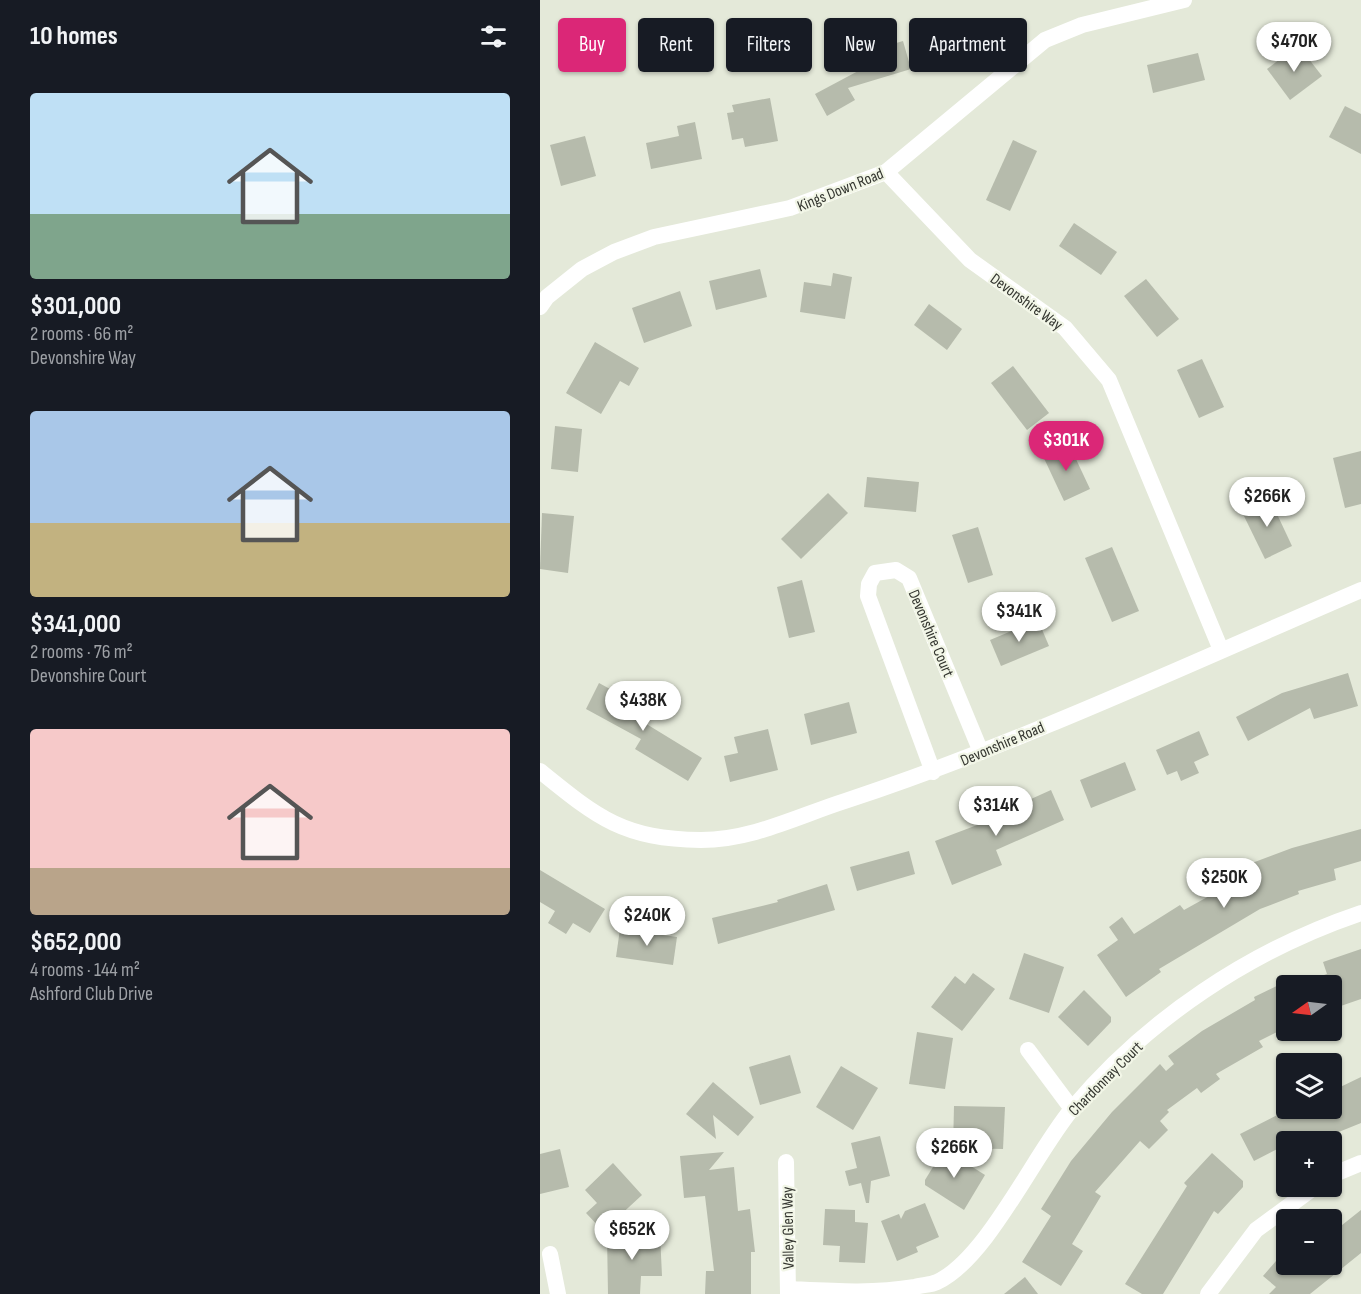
<!DOCTYPE html>
<html lang="en">
<head>
<meta charset="utf-8">
<style>
  :root { --surface:#171b24; --page:#20242c; --text:#f1f3f6; --muted:#9ea1a6; --accent:#db2777 }
  body { margin:0; font-family:"Sofia Sans Condensed",sans-serif; background:var(--page); color:var(--text); height:100vh; display:flex; flex-direction:column; font-size:22px; white-space:nowrap }
  * { box-sizing:border-box; margin:0 }
  p { font-size:20px; color:var(--muted) }
  .icon { flex:none; width:33px; height:33px; fill:none; stroke:currentColor; stroke-width:2; stroke-linecap:round; stroke-linejoin:round }
  .map { position:relative; flex:1; overflow:hidden }
  .panel { display:flex; flex-direction:column; background:var(--surface); width:540px }
  .panel>* { flex:none }
  .hud { position:absolute; left:18px; top:18px; width:570px; height:54px; display:flex; gap:12px }
  .needle { width:39px; rotate:256deg }
  .controls { position:absolute; left:736px; top:975px; display:grid; gap:12px }
  .controls a { display:grid; place-items:center; width:66px; height:66px; border-radius:6px; background:var(--surface); box-shadow:0 2px 4px #0004; font-size:30px }
  .price { position:absolute; translate:-50% -51px; padding:0 14px; border-radius:21px; background:#fff; color:#222; font-size:20px; line-height:39px; filter:drop-shadow(0 2px 3px #0008) }
  .price::after { content:''; position:absolute; left:50%; top:36px; width:18px; height:14px; margin-left:-9px; background:inherit; clip-path:polygon(0 0,100% 0,50% 100%) }
  .price.on { background:var(--accent); color:#fff }
  ul { padding:0; list-style:none }
  li { display:grid; align-content:center; gap:12px; height:318px; padding:0 30px }
  li span { display:grid; place-items:center; height:186px; border-radius:6px; color:#555 }
  li>.icon { margin-inline-start:auto }
  span .icon { width:108px; height:108px; fill:#fffc; stroke-width:1 }
  li b { font-size:26px }
  h2 { display:flex; justify-content:space-between; align-items:center; height:72px; padding:0 30px; font-size:26px }
  .chip { padding:0 21px; border-radius:6px; background:var(--surface); box-shadow:0 2px 4px #0004; font-size:21px; line-height:54px }
  .chip.on { background:var(--accent); color:#fff }
  main { display:flex; flex:1; min-height:0 }
  .map>svg:first-child { display:block }
</style>
</head>
<body>
<main>
<section class="panel">
<h2>10 homes<svg class="icon" aria-label="filters" viewBox="0 0 24 24"><path d="M4 7h16M4 17h16"/><circle cx="9" cy="7" r="2"/><circle cx="15" cy="17" r="2"/></svg></h2>
<ul>
<li><span style="background:linear-gradient(#bfe0f5 65%,#7fa58c 0)"><svg class="icon" aria-label="home" viewBox="0 0 24 24"><path d="M3 11l9-7 9 7M6 9v11h12V9"/></svg></span><div><b>$301,000</b><p>2 rooms · 66 m²</p><p>Devonshire Way</p></div></li>
<li><span style="background:linear-gradient(#a9c7e8 60%,#c2b280 0)"><svg class="icon" aria-label="home" viewBox="0 0 24 24"><path d="M3 11l9-7 9 7M6 9v11h12V9"/></svg></span><div><b>$341,000</b><p>2 rooms · 76 m²</p><p>Devonshire Court</p></div></li>
<li><span style="background:linear-gradient(#f6c9c9 75%,#b9a48a 0)"><svg class="icon" aria-label="home" viewBox="0 0 24 24"><path d="M3 11l9-7 9 7M6 9v11h12V9"/></svg></span><div><b>$652,000</b><p>4 rooms · 144 m²</p><p>Ashford Club Drive</p></div></li>
</ul>
</section>
<div class="map">
<svg width="821" height="1294" viewBox="0 0 821 1294">
  <rect width="100%" height="100%" fill="#e4e9d9"/>
  <!-- building -->
  <g fill="#b6bbac">
    <path d="M363,41l8,28 -63,19 7,12 -28,16 -12,-22 45,-24 -4,-15z"/>
    <path d="M758,45l24,31 -32,24 -23,-31z"/>
    <path d="M658,53l7,27 -52,13 -6,-28z"/>
    <path d="M230,98l8,43 -33,6 -2,-9 -11,2 -5,-27 7,-1 -2,-7z"/>
    <path d="M805,106l16,8v40l-32,-17z"/>
    <path d="M155,122l7,37 -51,10 -5,-26 33,-7 -2,-10z"/>
    <path d="M45,136l11,40 -35,10 -11,-41z"/>
    <path d="M473,140l24,11 -27,60 -24,-11z"/>
    <path d="M534,223l43,29 -16,23 -42,-29z"/>
    <path d="M220,269l7,28 -51,13 -7,-29z"/>
    <path d="M293,273l19,4 -7,42 -45,-7 4,-30 27,4z"/>
    <path d="M606,279l33,40 -22,18 -33,-41z"/>
    <path d="M140,291l12,35 -48,17 -12,-35z"/>
    <path d="M389,304l33,25 -15,21 -33,-25z"/>
    <path d="M55,342l44,26 -10,18 -9,-5 -19,33 -35,-21z"/>
    <path d="M662,359l22,48 -25,11 -22,-48z"/>
    <path d="M473,366l36,47 -22,17 -36,-47z"/>
    <path d="M15,426l27,3 -4,43 -27,-3z"/>
    <path d="M528,442l22,47 -26,12 -22,-47z"/>
    <path d="M821,451v53l-16,4 -12,-50z"/>
    <path d="M327,477l52,5 -3,30 -52,-5z"/>
    <path d="M288,493l20,20 -47,46 -20,-20z"/>
    <path d="M729,497l23,49 -27,13 -24,-49z"/>
    <path d="M2,513l32,3 -6,57 -28,-4z"/>
    <path d="M438,527l15,48 -25,8 -16,-48z"/>
    <path d="M572,547l27,64 -27,11 -27,-64z"/>
    <path d="M262,580l13,52 -26,6 -12,-51z"/>
    <path d="M498,620l11,26 -48,20 -11,-26z"/>
    <path d="M808,673l10,33 -44,13 -4,-11 -62,33 -12,-24 46,-24z"/>
    <path d="M59,683l42,23 -6,11 67,41 -14,23 -53,-32 6,-10 -55,-30z"/>
    <path d="M309,702l8,31 -46,12 -7,-31z"/>
    <path d="M228,729l10,41 -48,12 -6,-26 14,-3 -4,-16z"/>
    <path d="M659,731l10,24 -15,7 5,11 -18,8 -4,-10 -10,4 -11,-25z"/>
    <path d="M585,762l11,28 -45,18 -11,-28z"/>
    <path d="M511,790l13,30 -68,30 6,15 -50,20 -17,-44 66,-25 -1,-3z"/>
    <path d="M821,829v32l-27,8 2,11 -38,11 1,3 -39,15 -101,60 2,3 -35,25 -29,-42 21,-15 -9,-13 13,-10 12,17 46,-29 4,5 63,-35 -3,-9 48,-18z"/>
    <path d="M369,851l6,23 -58,17 -7,-24z"/>
    <path d="M0,870l65,39 -15,24 -17,-10 -7,11 -18,-11 7,-12 -15,-9z"/>
    <path d="M287,884l8,26 -117,34 -6,-26 66,-16 -1,-2z"/>
    <path d="M80,929l57,8 -4,28 -57,-8z"/>
    <path d="M821,949v50l-29,10v-23h-32v-3l27,-9 -4,-12z"/>
    <path d="M484,953l40,14 -15,46 -40,-14z"/>
    <path d="M433,973l22,16 -33,42 -31,-24 24,-31 10,8z"/>
    <path d="M747,981v46l-28,14 4,6 -47,27 4,5 -19,14 -4,-5 -30,22 2,2 -9,9 8,9 -19,19 -9,-8 -45,51 6,4 -29,48 11,7 -22,35 -39,-24 29,-46 -10,-7 30,-48 41,-49 48,-48 6,7 8,-7 -6,-8 34,-25 53,-31 -1,-3z"/>
    <path d="M544,990l27,27v5l-23,24 -30,-29z"/>
    <path d="M377,1032l36,6 -8,51 -36,-5z"/>
    <path d="M250,1055l11,38 -41,12 -11,-38z"/>
    <path d="M301,1066l37,22 -25,42 -37,-23z"/>
    <path d="M821,1077v46l-47,19h-27v2l-33,17 -14,-27 51,-26h41v-17z"/>
    <path d="M173,1082l41,35 -16,19 -25,-21 3,24 -30,-25z"/>
    <path d="M414,1106l51,1 -2,42 -50,-1z"/>
    <path d="M340,1136l10,40 -19,5 -2,22h-3l-5,-20 -12,3 -4,-15 12,-3 -6,-25z"/>
    <path d="M20,1149l9,38 -29,7v-40z"/>
    <path d="M404,1149l41,26 -21,35 -39,-25v-5z"/>
    <path d="M184,1152l-15,18 25,-3 4,44 12,-2 5,43h-4v42h-46l1,-23h8l-9,-75 -21,2 -4,-42z"/>
    <path d="M672,1153l31,28v6l-25,27 -4,-3 -51,83h-21l-17,-10 62,-98 -3,-3z"/>
    <path d="M73,1163l29,32 -39,36 -17,-18 11,-10 -12,-13z"/>
    <path d="M385,1203l14,34 -23,10 2,5 -21,9 -16,-40 18,-7 2,5 4,-8z"/>
    <path d="M285,1209l30,1v12l13,1 -3,40 -26,-1 1,-16 -17,-1z"/>
    <path d="M821,1210v43l-51,41h-41l7,-7 -13,-11 13,-15 5,3h51v-31z"/>
    <path d="M120,1233l2,43h-21l-1,18h-32l-1,-59z"/>
    <path d="M485,1277l13,17h-34z"/>
  </g>
  <g fill="none" stroke-linecap="round" stroke-linejoin="round">
    <!-- street -->
    <g stroke="#fff" stroke-width="16">
      <path d="M346,172l84,88 95,68 44,52 112,270"/>
      <path d="M0,307l7,-10 35,-28 32,-17 40,-15 136,-29 96,-36 159,-132 37,-15 102,-25"/>
      <path d="M0,771c58,47 83,68 161,69 51,0 97,-24 144,-39 176,-58 346,-138 516,-211"/>
      <path d="M393,772l-65,-176 1,-12 6,-11 21,-3 13,8 72,174"/>
      <path d="M488,1050l44,59"/>
      <path d="M246,1162l2,132"/>
      <path d="M792,1175l29,-12"/>
      <path d="M10,1254l8,40"/>
      <path d="M249,1289c42,2 83,5 126,-2 6,-2 16,-2 22,-5 50,-23 98,-129 135,-173 75,-90 179,-159 289,-196"/>
      <path d="M668,1294l48,-64 60,-44"/>
    </g>
  </g>
  <g text-anchor="middle" stroke-width="4.5" stroke-linejoin="round" paint-order="stroke">
    <!-- street labels -->
    <g font-size="16" fill="#33352f" stroke="#f2f6e7">
      <text transform="translate(300 189) rotate(-22)" y="6">Kings Down Road</text>
      <text transform="translate(487 301) rotate(36)" y="6">Devonshire Way</text>
      <text transform="translate(392 633) rotate(67)" y="6">Devonshire Court</text>
      <text transform="translate(462 743) rotate(-23)" y="6">Devonshire Road</text>
      <text transform="translate(565 1078) rotate(-45)" y="6">Chardonnay Court</text>
      <text transform="translate(247 1228) rotate(-91)" y="6">Valley Glen Way</text>
    </g>
  </g>
</svg>
<div class="controls">
<a><svg class="needle" viewBox="-14 -14 28 28"><path d="M0-13l5 13h-10z" fill="#e53935"/><path d="M0 13l5-13h-10z" fill="#9ea1a6"/></svg></a>
<a><svg class="icon" aria-label="layers" viewBox="0 0 24 24"><path d="M12 4l9 5-9 5-9-5zM3 14l9 5 9-5"/></svg></a>
<a>+</a>
<a>−</a>
</div>
<b class="price" style="left:754px;top:73px">$470K</b>
<b class="price on" style="left:526px;top:472px">$301K</b>
<b class="price" style="left:727px;top:528px">$266K</b>
<b class="price" style="left:479px;top:643px">$341K</b>
<b class="price" style="left:103px;top:732px">$438K</b>
<b class="price" style="left:456px;top:837px">$314K</b>
<b class="price" style="left:684px;top:909px">$250K</b>
<b class="price" style="left:107px;top:947px">$240K</b>
<b class="price" style="left:414px;top:1179px">$266K</b>
<b class="price" style="left:92px;top:1261px">$652K</b>
<div class="hud">
<a class="chip on">Buy</a>
<a class="chip">Rent</a>
<a class="chip">Filters</a>
<a class="chip">New</a>
<a class="chip">Apartment</a>
</div>
</div>
</main>
</body>
</html>
